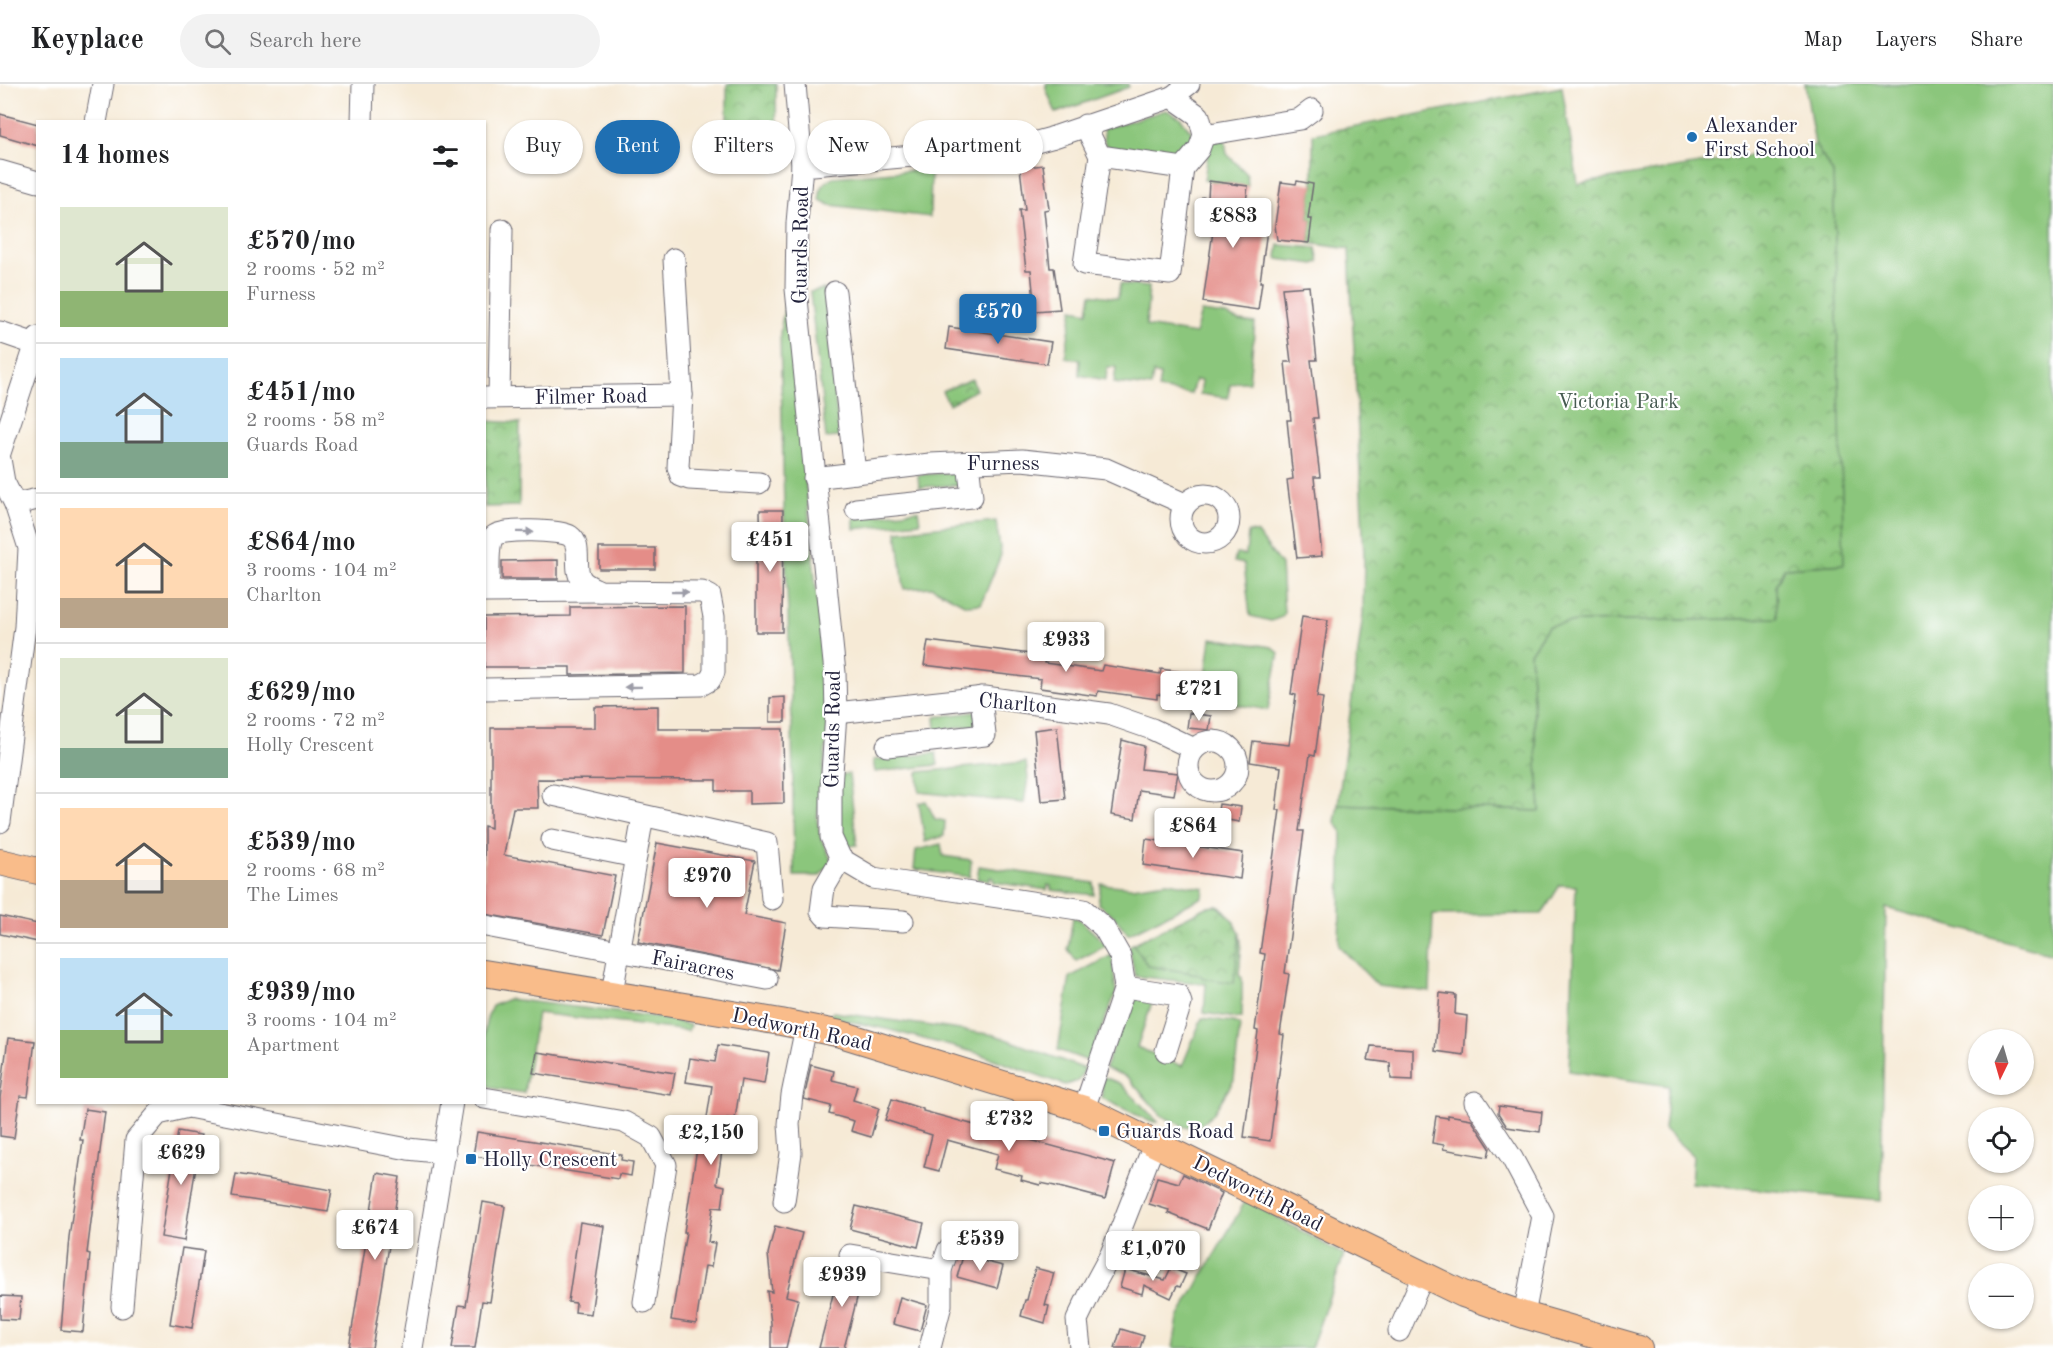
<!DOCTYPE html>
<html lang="en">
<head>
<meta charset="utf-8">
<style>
  :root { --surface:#fff; --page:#f2f2f2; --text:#202124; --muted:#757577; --line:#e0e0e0; --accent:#1f6fb2 }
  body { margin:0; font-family:"Old Standard TT",serif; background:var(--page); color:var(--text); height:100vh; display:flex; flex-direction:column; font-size:22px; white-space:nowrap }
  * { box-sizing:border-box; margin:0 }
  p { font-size:20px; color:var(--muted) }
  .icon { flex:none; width:33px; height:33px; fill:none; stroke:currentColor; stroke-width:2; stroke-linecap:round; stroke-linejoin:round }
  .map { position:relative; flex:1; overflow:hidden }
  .panel { position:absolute; left:36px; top:36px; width:450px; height:984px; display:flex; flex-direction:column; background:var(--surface); border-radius:0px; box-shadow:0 2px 4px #0004 }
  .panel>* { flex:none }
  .banner { position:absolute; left:504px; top:36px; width:570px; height:54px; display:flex; gap:12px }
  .needle { width:39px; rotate:185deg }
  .fabs { position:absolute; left:1968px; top:945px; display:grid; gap:12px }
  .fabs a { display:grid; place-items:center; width:66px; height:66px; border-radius:50%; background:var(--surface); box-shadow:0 2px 4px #0004; font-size:30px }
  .price { position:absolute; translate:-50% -51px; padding:0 14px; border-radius:6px; background:#fff; color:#222; font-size:20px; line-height:39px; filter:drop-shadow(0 2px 3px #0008) }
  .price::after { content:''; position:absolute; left:50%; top:36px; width:18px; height:14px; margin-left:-9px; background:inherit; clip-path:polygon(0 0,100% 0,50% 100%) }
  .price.current { background:var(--accent); color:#fff }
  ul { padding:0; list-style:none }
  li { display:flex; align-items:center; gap:18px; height:150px; padding:0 24px }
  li+li { border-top:2px solid var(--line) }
  li span { display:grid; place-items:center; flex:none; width:168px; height:120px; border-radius:0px; color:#555 }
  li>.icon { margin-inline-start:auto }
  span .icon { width:72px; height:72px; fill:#fffc; stroke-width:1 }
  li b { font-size:26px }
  h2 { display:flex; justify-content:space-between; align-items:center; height:72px; padding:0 24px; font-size:26px }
  .chip { padding:0 21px; border-radius:27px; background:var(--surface); box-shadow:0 2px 4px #0004; font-size:21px; line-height:54px }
  .chip.current { background:var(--accent); color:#fff }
  header { display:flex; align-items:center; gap:36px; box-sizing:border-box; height:84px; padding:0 30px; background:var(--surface); border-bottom:2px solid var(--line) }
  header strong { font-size:28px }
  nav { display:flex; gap:33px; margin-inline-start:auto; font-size:21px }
  .search { width:420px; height:54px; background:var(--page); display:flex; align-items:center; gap:15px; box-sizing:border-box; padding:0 21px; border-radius:33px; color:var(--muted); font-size:22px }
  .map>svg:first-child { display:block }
</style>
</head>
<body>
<header>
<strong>Keyplace</strong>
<div class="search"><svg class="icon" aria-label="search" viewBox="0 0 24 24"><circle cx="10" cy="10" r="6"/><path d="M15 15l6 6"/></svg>Search here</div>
<nav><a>Map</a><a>Layers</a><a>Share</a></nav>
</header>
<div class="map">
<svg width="2053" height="1264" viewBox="0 0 2053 1264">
  <defs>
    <pattern id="park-crowns" width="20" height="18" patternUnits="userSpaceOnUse" patternTransform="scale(1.5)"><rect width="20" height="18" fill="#8bc67b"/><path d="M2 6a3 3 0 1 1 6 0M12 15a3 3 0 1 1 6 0" fill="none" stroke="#71a066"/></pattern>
  </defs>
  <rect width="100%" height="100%" fill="#fff"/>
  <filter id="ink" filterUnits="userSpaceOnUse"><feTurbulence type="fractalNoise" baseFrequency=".0167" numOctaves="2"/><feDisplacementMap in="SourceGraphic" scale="12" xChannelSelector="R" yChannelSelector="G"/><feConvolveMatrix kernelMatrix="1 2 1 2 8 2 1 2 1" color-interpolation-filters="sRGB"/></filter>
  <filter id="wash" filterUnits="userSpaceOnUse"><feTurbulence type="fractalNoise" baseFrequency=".008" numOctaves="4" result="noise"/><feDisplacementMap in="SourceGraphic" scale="24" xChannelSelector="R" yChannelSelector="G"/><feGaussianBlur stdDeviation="1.35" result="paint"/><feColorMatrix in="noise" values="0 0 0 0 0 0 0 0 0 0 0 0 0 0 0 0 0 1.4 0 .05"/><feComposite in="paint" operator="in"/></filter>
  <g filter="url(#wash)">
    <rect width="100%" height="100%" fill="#f6ead6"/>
    <!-- green -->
    <g fill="#8bc67b" stroke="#56745b" stroke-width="1.5">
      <path d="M1046,0h82l1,3 -73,26 -10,-24z"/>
      <path d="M1805,0h248v870l-167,-46 -5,293 -190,-18 2,-27 -29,-27 5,-43 -100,-15 7,-185 -16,-1 -18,29 -109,1 -3,77 -52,-6 -39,-40 3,-114 -7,-10 3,-18 202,7 -10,-158 18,-27 29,-4 199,-4v-33l8,-17 59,-4 -10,-391 -18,-28z"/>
      <path d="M1166,26l14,7 13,17c-3,12 -8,21 -21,24l-61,-9 -6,-5 -2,-15z"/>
      <path d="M1212,56h13l2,14 20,20 1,12 -44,-6 5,-32z"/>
      <path d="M931,85l-1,48 -100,-12 -10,-5c-1,-13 3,-16 13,-23z"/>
      <path d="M1279,161l37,3 3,14 -5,2 -36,-5 -1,-2z"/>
      <path d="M1120,200l29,3 -3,39 49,8 6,-22 25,3 13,6 16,2 -6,59h-10l-9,3 -2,13 -28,-4 2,-13 -7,-1 -4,14 -33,-5 2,-14 -7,-2 -2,14 -37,-4 2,-16h-9l-1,13 -27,-5 1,-15 -15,-3 8,-48 15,3 3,-18 27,4z"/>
      <path d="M824,205l15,148 -13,1 -16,-146z"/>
      <path d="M787,207l42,431 -12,98 4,19 9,18 1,7 -12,12h-25l-2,-153 -8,-215 -4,-175z"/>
      <path d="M959,388l1,13 -41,2 -1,-12z"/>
      <path d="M918,426l2,12 -66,7v-11z"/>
      <path d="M996,437l5,34 -20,49 -15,1 -34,-18 -28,2 -7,-58z"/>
      <path d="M1248,448l9,1 24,32 3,48 -2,4 -11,4 -21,-5 -6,-52 -10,-2 2,-8 10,1z"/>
      <path d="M1211,554l61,9 7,6 -11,57 -65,-11z"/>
      <path d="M975,628l2,13 -41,5 -1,-13z"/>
      <path d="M936,669l2,12 -63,7 -2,-12z"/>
      <path d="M1026,678l2,16 -4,25 -105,-11 -1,-20z"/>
      <path d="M849,690l8,71 -12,2 -11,-33 6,-39z"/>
      <path d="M926,717l9,18 10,2 -1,15 -19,6 -6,-39z"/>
      <path d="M941,760l2,12 28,4 -1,17 -56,-8 2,-19z"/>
      <path d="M979,782l115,17v12l-43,-5v-4l-3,-1 -1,5 -53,-8 -1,-4 -3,-1v4l-13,-2z"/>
      <path d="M1167,798l37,6 -1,9 -75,37 -15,-19 -15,-11 3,-20 31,3z"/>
      <path d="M1217,822c6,2 8,4 11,9 18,19 13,34 11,59l3,4v39l-7,1 -31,-5 2,-29 -71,-8 -6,-30 78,-39z"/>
      <path d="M1073,833l7,3 27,25 -31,16 -8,-12z"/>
      <path d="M1112,871l4,38 -28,68 -30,-11 12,-73z"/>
      <path d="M1155,909l-18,54 45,19 20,-48 31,4 7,3 -6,55 -21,34 -13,11 -15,2 -23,-11 -35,-39 -22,-9 27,-71z"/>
      <path d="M508,915l149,18 33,8 -2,6 -151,-18 -13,80 -32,-5 -7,-5c-1,-25 -5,-55 7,-77z"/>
      <path d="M833,928l162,23 90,34 -7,12 -13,4 -88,-32 -91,-24 -58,-12z"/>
      <path d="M1102,992l19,8 37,38h-7l-49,-24z"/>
      <path d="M1246,1116l98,55 -33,93h-138l5,-30z"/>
    </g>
    <!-- park -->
    <g fill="url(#park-crowns)" stroke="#56745b" stroke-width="1.5">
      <path d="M727,0h49l1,71 -50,-1z"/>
      <path d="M1562,3l16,97 237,-39 18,28 11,391 -60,4 -8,17 1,33 -200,4 -29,4 -18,27 10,158 -202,-7 25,-190 1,-59 -15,-306 -40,-6 3,-24h-4l5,-35v-50z"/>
      <path d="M972,295l4,11 -27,14 -7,-13z"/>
      <path d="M485,337l35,2 -1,83 -34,1z"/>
      <path d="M1217,822l10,7 13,19 -6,51 -31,-5 -4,-4 -51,-8 -15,-22 74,-37z"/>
    </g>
    <g id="blocks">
      <!-- building -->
      <g fill="#e48d88">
        <path d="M0,30l38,10v22l-38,-11z"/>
        <path d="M1043,81l6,44 -5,1 6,58h4l6,41 -25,2 -4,-41h-5l-7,-60h6l-5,-42z"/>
        <path d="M1209,97l39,5 -5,41 24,3 -7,52h2l-4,28 -55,-8 12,-85 -15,-2 2,-18 6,1z"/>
        <path d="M1297,97l16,3 -5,35h4l-3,24 -32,-3 -2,-15 6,-43 15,2z"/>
        <path d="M1309,202l8,74h-6l7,58h-5l7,59h-6l8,79 -25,2 -10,-78 6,-1 -6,-59h4l-6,-58h6l-9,-74z"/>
        <path d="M949,243l102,15 -4,22 -101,-15z"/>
        <path d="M760,426h23l-1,122h-26v-73h5z"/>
        <rect x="599" y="464" width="56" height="21"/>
        <path d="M558,476v19h-56v-18z"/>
        <path d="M685,522v67l-115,2v-8h-86v-50l86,-1v-9z"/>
        <path d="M1302,532l26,4 -11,77 6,1 -8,58 -5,-1 -11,76h5l-19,142 4,1 -9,60 4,1 -14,106 -26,-4 14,-106 -3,-1 10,-76 -5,-1 20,-143h-4l5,-43 -31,-5 3,-21 36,4 7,-50 -5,-1z"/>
        <path d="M928,557l118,15 -2,7 57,8 2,-6 57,9 1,-5 44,6 -4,25 -44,-6v5l-59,-8 -1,5 -57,-8 1,-9 -117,-14z"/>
        <path d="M785,613v25h-15v-24z"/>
        <path d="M658,622v23h125l1,74 -35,1v-13h-33v-11l-179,-1 1,29h-25l-9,47 111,21 -12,59 -119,-21v-88l7,2v-100h104v-21z"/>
        <path d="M1189,629l22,3 -2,14 -22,-2z"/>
        <path d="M1057,643l8,72 -24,2 -7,-71z"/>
        <path d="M1122,656l22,6 -3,23 37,4 -4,22 -35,-5 -4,29 -24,-4z"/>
        <path d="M1219,720l22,3 -2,15 -22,-4z"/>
        <path d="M1146,755l97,14 -3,26 -97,-14z"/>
        <path d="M657,759l98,18 -11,54 42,8 -8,47 -140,-28z"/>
        <path d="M0,832l38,8v18l-38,-8z"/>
        <path d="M1440,909l16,2 -1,19 12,2 -3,39 -29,-4z"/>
        <path d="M8,954l27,3 -7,56 -8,-1 -6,42 -14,-2v-38z"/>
        <path d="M718,961l51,8 -5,31 -23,-4 -6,39 -8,-1 -10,66 8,2 -3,22 -9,-1 -5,35 7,1 -4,24 -6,-1 -9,58 -25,-4 15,-88h-2l16,-103 5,1 7,-44 -26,-4 4,-24 25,4z"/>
        <path d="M1371,962l42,3v31l-22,-1 -1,-16 -22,-3z"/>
        <path d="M537,968l138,21 -4,22 -138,-22z"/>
        <path d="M811,981l23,6 -2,9 25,6 -4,14 26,8 -8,29 -20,-6 3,-10 -25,-7 2,-8 -27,-7z"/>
        <path d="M892,1015l31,10v2l192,52 -10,36 -50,-13 -14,-3 -1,2 -19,-5 1,-4 -28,-7 4,-15 -51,-14 -8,31 -15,-4 8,-32 -47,-15z"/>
        <path d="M1499,1022l43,6 -2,20 -33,-5 -9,-14z"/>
        <path d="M85,1025l20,3 -18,141 3,1 -7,78 -22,-2 8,-93 14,-97h-3z"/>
        <path d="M1448,1031l23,4 19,29 -2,9 -45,-8 1,-4 -12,-2 4,-27 12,2z"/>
        <path d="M178,1047l23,4 -17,106 -23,-4z"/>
        <path d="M477,1048l145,23 -1,5 12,2 -2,14 -12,-2 -1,5 -145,-23z"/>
        <path d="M377,1089l23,4 -12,75 -16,96h-23z"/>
        <path d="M236,1090l96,16 -4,22 -96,-15z"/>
        <path d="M1183,1090l39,19 -14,36 -40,-16 1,-3 -20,-6 8,-27 22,6z"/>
        <path d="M483,1118l22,4 -15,96 -8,-1 -7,47h-23l7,-43 7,1z"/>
        <path d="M856,1122l68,17 -6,24 -68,-18z"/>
        <path d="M580,1138l24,4 -13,88 -16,-2 1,-9 -8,-1z"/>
        <path d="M775,1142l27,7 -16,63 12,3 -12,49h-15v-25l-4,-32 5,1 -4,-38z"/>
        <path d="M182,1164l22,3 -12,77 -22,-4z"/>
        <path d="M963,1172l40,10 -6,22 -40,-11z"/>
        <path d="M841,1180l7,4 16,2 -13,52 -7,26h-25z"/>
        <path d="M1035,1184l19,5 -9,32 4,1 -4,17 -24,-7 4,-16h2z"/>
        <path d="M1171,1184l15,6 -6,13 -3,-1 -6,12 -27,-13 -2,9 -22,-7 5,-18 40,11z"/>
        <path d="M0,1212l21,1 -2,23 -19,-1z"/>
        <path d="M900,1213l27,8 -7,26 -27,-7z"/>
        <path d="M1121,1245l23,7 -4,12h-25z"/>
      </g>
    </g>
  </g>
  <g filter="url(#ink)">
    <use href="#blocks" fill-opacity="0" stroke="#6c6871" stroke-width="1.5"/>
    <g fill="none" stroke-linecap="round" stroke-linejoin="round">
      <defs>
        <g id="minor">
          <path d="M795,0l7,82 -5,57 -1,66 39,384 1,40 -5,75v49l10,22 32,19 211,32 20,18 16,28 5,31 -41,122"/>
          <path d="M1172,13l17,-13"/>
          <path d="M96,38l7,-38"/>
          <path d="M362,38l1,-38"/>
          <path d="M1204,51l96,-16 12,-9"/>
          <path d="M1100,72l-16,108 86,10 13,-106"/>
          <path d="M802,82l144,-13 62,-3 43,-12 121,-41 27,19 5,19 -5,14 -16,19 -83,-12 -15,-31"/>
          <path d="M0,87l38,11"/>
          <path d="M674,175l8,136 -4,72 3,9 8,3 70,4"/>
          <path d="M835,208l20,181"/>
          <path d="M0,248l35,12"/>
          <path d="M499,313l3,-167"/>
          <path d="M484,314l198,-3"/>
          <path d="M0,369l38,-116"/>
          <path d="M0,375l4,23 11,22 14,44 -4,79 -25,195"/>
          <path d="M814,394l116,-14 92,-4 84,9 79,35"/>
          <circle cx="1205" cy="435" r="24"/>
          <path d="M15,420l23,-5"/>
          <path d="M856,425l116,-12 -4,-35"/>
          <path d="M484,497l5,-4c0,-10 -1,-34 5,-41 6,-8 67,-6 76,0 13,9 3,31 11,43 4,6 13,9 19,12l102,1 8,4 4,21v55l-4,8 -9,5 -217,4"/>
          <path d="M484,508l116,-1"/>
          <path d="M836,629l149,-16 124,17 43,15 42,20"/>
          <circle cx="1213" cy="682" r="25"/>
          <path d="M887,662l98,-11 -4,-38"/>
          <path d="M553,711l214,48 5,56"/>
          <path d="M552,756l84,17"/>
          <path d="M841,775l-17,29 -3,23 4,5 78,5"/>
          <path d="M486,842l281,53"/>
          <path d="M1125,903l53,8 3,8 -15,48"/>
          <path d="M612,909l31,-177"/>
          <path d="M484,1014l140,24 27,15 15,28 -22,137"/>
          <path d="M1475,1018l37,56 31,58 -19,99"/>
          <path d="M784,1117l7,-48 -2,-29 3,-29 14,-68"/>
          <path d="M850,1171l91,15"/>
          <path d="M122,1223l14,-167 22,-26 30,-7 220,42 37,4"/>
          <path d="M1399,1247l24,-55"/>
          <path d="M412,1264l40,-246"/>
          <path d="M930,1264l11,-43v-35l7,-20"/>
          <path d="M1080,1264l-3,-28 14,-29 20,-37 44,-112"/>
        </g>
        <g id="major">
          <path d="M0,778l38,9"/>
          <path d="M484,889l297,49 60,12 243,75 379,185 61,21 115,33"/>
        </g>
      </defs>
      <!-- minor casing -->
      <use href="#minor" stroke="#6c6871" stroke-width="23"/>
      <!-- major casing -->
      <use href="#major" stroke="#6c6871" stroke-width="28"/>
      <!-- minor -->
      <use href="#minor" stroke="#fff" stroke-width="21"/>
      <!-- major -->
      <use href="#major" stroke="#f9bc8a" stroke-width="26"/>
    </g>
    <!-- one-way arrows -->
    <defs><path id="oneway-solid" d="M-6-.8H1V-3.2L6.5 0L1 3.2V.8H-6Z" transform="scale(1.5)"/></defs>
    <g fill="#9c9ca7">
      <use href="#oneway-solid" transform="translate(525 448) rotate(1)"/>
      <use href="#oneway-solid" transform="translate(680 508)"/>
      <use href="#oneway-solid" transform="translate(633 603) rotate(179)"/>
    </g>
  </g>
  <!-- markers -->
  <g fill="#1f6fb2" stroke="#fff" stroke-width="2">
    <circle cx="1692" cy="53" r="6"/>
    <rect x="1098" y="1041" width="12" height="12" rx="3"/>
    <rect x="465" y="1069" width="12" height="12" rx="3"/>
  </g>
  <g text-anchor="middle" stroke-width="4.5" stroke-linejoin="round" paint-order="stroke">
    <!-- poi labels -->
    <g font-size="21" fill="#22223b" stroke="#fff" text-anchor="start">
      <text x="1704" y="48">Alexander<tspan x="1704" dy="24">First School</tspan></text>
      <text x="1116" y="1054">Guards Road</text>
      <text x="483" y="1082">Holly Crescent</text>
    </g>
    <!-- street labels -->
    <g font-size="21" fill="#22223b" stroke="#fff">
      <text transform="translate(800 161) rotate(-89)" y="7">Guards Road</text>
      <text transform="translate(591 312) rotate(-1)" y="7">Filmer Road</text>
      <text x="1003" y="386">Furness</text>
      <text transform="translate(1018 619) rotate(5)" y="7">Charlton</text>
      <text transform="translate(832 645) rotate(-89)" y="7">Guards Road</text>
      <text transform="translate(693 881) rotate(11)" y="7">Fairacres</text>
      <text transform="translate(802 945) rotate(12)" y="7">Dedworth Road</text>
      <text transform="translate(1258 1109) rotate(27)" y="7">Dedworth Road</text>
    </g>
    <!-- park labels -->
    <g font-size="21" fill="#475b51" stroke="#fff">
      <text x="1618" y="324">Victoria Park</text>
    </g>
  </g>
</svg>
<div class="fabs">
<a><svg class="needle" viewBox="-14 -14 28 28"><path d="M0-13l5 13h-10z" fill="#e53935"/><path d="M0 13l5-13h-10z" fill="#757577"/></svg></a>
<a><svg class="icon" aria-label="locate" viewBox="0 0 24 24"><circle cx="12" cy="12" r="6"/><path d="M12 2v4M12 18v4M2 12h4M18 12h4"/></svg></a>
<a>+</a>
<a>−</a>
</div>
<b class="price" style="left:1233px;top:165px">£883</b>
<b class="price current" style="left:998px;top:261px">£570</b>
<b class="price" style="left:770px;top:489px">£451</b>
<b class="price" style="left:1066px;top:589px">£933</b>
<b class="price" style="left:1199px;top:638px">£721</b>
<b class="price" style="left:1193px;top:775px">£864</b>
<b class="price" style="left:707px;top:825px">£970</b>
<b class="price" style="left:1009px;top:1068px">£732</b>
<b class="price" style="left:711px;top:1082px">£2,150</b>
<b class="price" style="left:181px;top:1102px">£629</b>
<b class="price" style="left:375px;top:1177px">£674</b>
<b class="price" style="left:980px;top:1188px">£539</b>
<b class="price" style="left:1153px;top:1198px">£1,070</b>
<b class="price" style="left:842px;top:1224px">£939</b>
<div class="banner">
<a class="chip">Buy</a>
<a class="chip current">Rent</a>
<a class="chip">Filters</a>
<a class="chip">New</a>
<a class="chip">Apartment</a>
</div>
<section class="panel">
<h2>14 homes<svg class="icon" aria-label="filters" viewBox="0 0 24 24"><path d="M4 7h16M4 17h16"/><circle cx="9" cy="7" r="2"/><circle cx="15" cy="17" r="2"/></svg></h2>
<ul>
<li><span style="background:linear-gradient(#dfe7d0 70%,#8fb573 0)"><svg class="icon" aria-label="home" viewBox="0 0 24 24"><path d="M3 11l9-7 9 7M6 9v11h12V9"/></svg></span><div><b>£570/mo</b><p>2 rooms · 52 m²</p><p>Furness</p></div></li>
<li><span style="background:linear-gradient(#bfe0f5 70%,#7fa58c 0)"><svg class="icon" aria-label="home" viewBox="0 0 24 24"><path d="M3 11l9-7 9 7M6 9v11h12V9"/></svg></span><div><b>£451/mo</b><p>2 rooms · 58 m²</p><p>Guards Road</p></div></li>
<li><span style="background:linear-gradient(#ffd9b3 75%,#b9a48a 0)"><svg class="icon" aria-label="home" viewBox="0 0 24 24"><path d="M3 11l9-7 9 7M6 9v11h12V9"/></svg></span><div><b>£864/mo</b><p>3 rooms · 104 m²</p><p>Charlton</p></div></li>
<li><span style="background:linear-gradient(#dfe7d0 75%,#7fa58c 0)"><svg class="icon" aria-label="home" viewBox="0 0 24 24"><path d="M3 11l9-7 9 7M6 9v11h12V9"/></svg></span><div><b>£629/mo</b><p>2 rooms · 72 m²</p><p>Holly Crescent</p></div></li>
<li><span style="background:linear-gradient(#ffd9b3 60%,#b9a48a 0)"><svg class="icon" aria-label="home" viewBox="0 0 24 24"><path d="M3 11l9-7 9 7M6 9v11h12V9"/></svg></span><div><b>£539/mo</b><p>2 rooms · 68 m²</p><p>The Limes</p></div></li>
<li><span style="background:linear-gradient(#bfe0f5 60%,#8fb573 0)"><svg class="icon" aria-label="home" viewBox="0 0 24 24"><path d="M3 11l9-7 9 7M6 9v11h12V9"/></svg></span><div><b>£939/mo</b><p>3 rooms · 104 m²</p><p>Apartment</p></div></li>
</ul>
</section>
</div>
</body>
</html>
